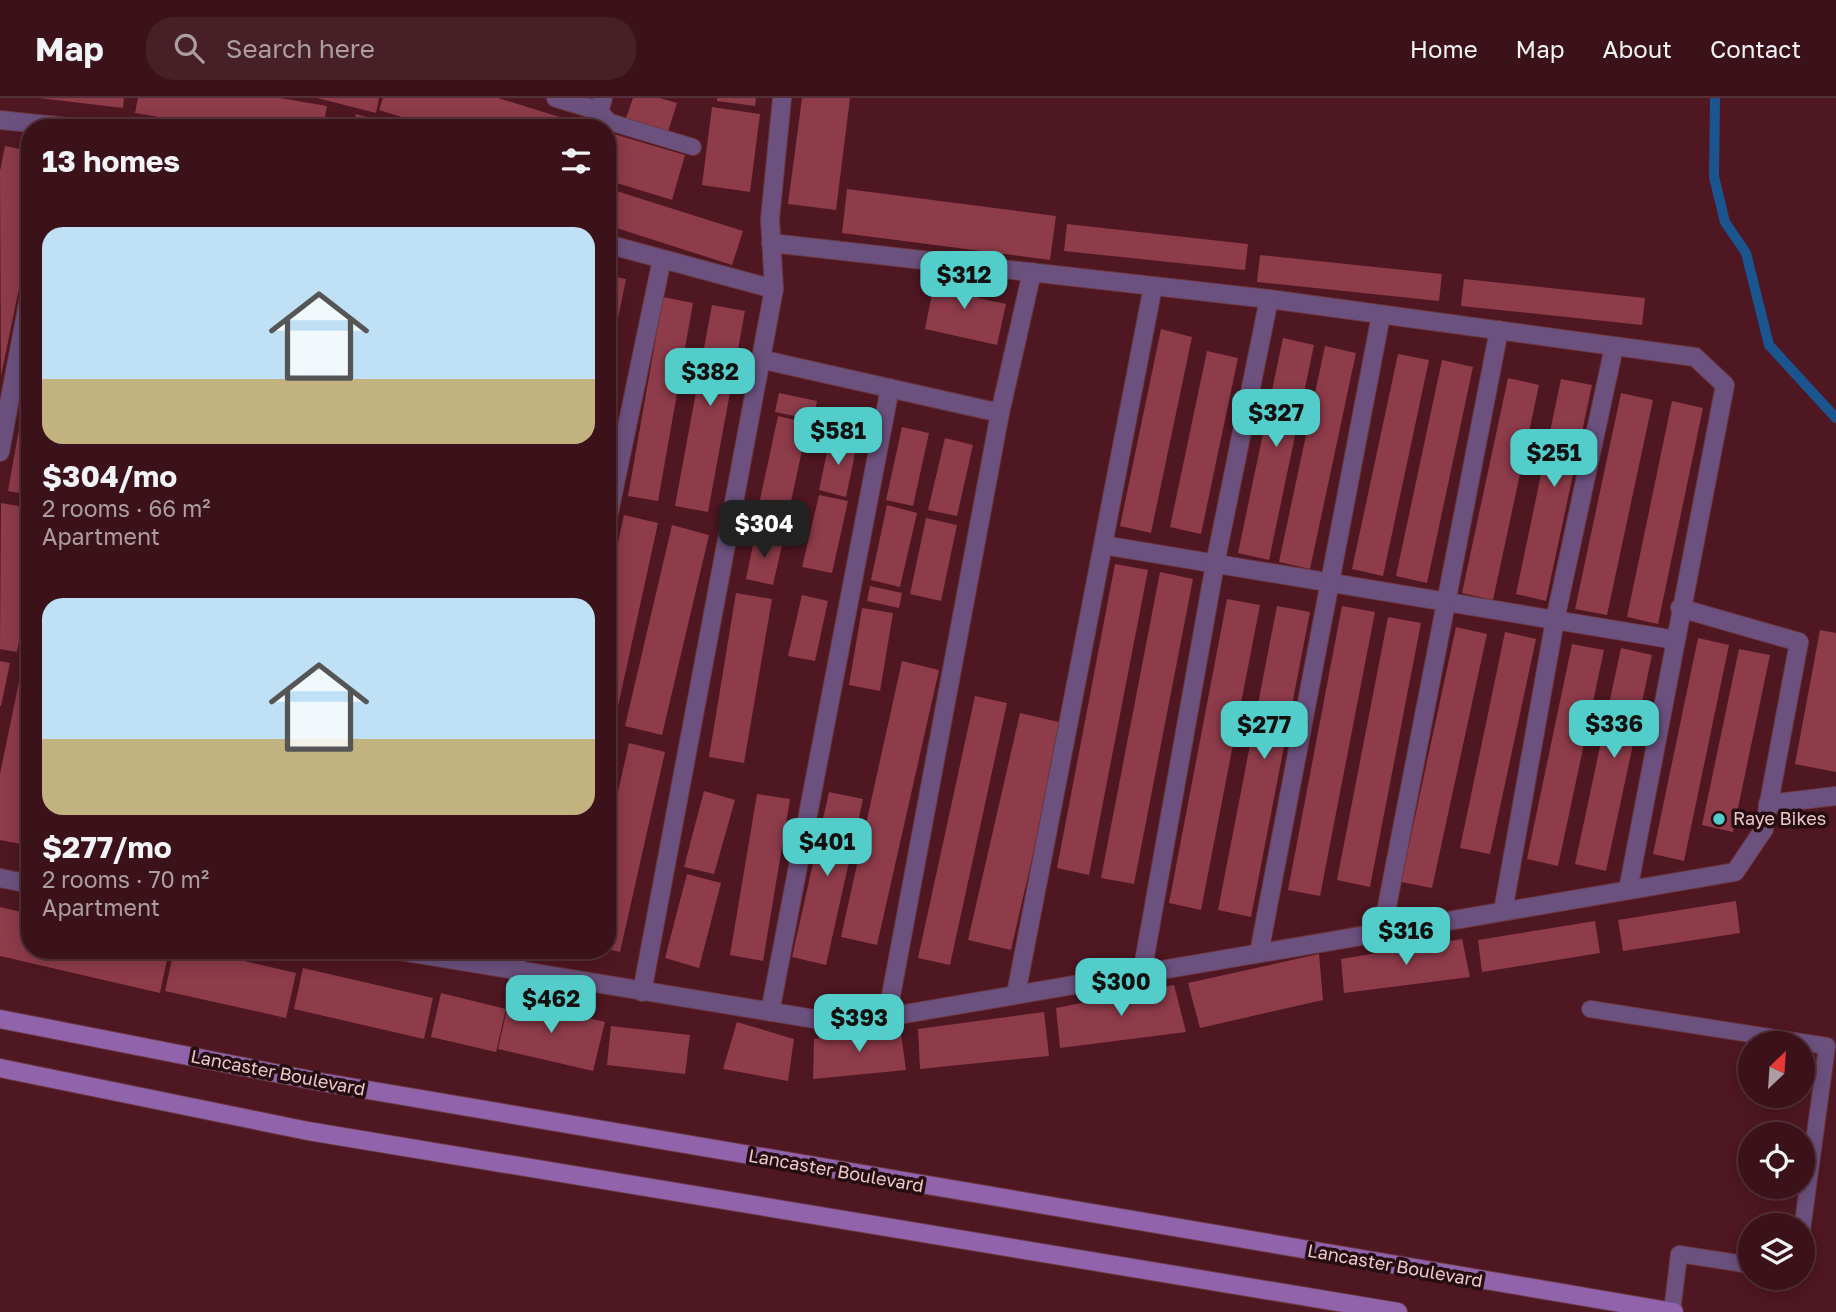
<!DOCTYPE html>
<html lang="en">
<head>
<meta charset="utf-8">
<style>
  :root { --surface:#3b111a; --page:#461f27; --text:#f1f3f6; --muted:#ac9da2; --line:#543139; --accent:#53cdc9 }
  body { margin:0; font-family:"Golos Text",sans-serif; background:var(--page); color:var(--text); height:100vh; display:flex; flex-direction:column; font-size:26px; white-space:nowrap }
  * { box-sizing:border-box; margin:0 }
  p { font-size:23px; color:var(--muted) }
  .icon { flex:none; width:38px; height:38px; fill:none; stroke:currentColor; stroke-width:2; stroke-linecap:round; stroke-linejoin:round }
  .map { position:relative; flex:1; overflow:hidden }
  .panel { position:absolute; left:21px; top:21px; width:595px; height:840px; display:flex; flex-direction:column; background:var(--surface); border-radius:28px; box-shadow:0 4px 18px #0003,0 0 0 2px var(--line) }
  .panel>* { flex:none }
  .needle { width:46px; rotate:25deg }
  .tools { position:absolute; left:1738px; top:933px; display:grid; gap:14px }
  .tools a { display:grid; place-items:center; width:77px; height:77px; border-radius:50%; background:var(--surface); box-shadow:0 4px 18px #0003,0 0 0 2px var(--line); font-size:35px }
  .price { position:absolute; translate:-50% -60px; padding:0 16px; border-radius:14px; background:var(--accent); color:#111; font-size:23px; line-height:46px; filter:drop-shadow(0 2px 4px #0008) }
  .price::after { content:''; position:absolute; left:50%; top:42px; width:21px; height:16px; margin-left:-10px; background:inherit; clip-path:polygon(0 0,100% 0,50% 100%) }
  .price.selected { background:#222; color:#fff }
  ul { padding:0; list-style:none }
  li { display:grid; align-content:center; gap:14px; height:371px; padding:0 21px }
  li span { display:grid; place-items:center; height:217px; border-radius:21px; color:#555 }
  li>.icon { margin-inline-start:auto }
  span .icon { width:126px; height:126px; fill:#fffc; stroke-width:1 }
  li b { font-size:30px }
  h2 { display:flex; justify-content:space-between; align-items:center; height:84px; padding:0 21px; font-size:30px }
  header { display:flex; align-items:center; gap:42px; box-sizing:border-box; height:98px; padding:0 35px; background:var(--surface); border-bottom:2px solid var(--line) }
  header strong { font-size:33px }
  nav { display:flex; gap:38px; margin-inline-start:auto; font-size:24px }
  .search { width:490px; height:63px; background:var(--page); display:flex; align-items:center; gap:18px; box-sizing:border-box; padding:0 24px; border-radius:28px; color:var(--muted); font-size:26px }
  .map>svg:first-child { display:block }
</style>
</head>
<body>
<header>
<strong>Map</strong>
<div class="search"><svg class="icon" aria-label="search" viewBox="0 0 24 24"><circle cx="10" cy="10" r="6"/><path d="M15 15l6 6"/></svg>Search here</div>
<nav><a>Home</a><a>Map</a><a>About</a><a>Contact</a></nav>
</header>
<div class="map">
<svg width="1836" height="1214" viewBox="0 0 1836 1214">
  <rect width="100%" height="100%" fill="#4f1722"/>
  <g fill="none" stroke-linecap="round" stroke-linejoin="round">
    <!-- stream -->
    <path stroke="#1b558f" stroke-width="10" d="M1715,0l-1,79 11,45 21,31 23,92 67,73"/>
  </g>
  <!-- building -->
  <g fill="#8e3b4a">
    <path d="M39,0h85l-1,10z"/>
    <path d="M138,0h142l47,8 -4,22h-101l-87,-15z"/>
    <path d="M317,0h62l-3,15z"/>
    <path d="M383,0h115l94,29 -155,1 -58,-18z"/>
    <path d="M633,0h27l17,5 -10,32 -42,-14z"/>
    <path d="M717,0h39l-1,8 -38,-5z"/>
    <path d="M802,0h48l-14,112 -48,-6z"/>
    <path d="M712,9l48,7 -10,78 -48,-7z"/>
    <path d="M356,16l45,13v1h-49z"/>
    <path d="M607,34l78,23 -13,45 -65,-20z"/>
    <path d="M5,48l25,5v84l-29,141 -1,-205z"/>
    <path d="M607,90l136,43 -11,34 -125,-40z"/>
    <path d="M847,91l209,27 -6,44 -208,-27z"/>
    <path d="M1067,126l181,20 -3,26 -181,-19z"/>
    <path d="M1260,157l182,19 -3,27 -182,-19z"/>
    <path d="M936,175l46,10 -4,15 28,6 -9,41 -72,-16z"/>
    <path d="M607,177l19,4 -18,89h-1z"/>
    <path d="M1464,181l181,19 -3,27 -181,-19z"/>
    <path d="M663,199l30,6 -35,198 -30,-5z"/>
    <path d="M712,207l33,6 -37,201 -33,-6z"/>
    <path d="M1161,231l31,8 -41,196 -31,-7z"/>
    <path d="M1283,240l31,7 -45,215 -31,-7z"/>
    <path d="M1325,248l31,7 -46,216 -31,-7z"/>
    <path d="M1207,253l31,7 -37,176 -31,-7z"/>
    <path d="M1398,256l31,6 -46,216 -31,-7z"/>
    <path d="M1442,262l31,7 -46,216 -31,-7z"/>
    <path d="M28,280l2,1v116l-22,-4z"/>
    <path d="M1508,280l31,7 -46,215 -31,-7z"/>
    <path d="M1561,281l31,6 -46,216 -30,-7z"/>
    <path d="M779,295l38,8 -4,19 -38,-8z"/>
    <path d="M1621,295l32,7 -46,215 -32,-6z"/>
    <path d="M1672,303l31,7 -45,216 -31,-7z"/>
    <path d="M831,317l36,9 -4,17 -36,-8z"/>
    <path d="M778,318l30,7 -25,115 -30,-6z"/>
    <path d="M902,329l27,6 -16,73 -27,-6z"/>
    <path d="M830,340l27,6 -11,53 -27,-7z"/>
    <path d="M945,340l28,7 -16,71 -29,-6z"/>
    <path d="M819,397l29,6 -16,72 -30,-6z"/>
    <path d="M1,405l29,5v75l-13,69 -17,-3z"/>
    <path d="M887,407l30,8 -17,74 -29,-7z"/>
    <path d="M624,417l34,8 -43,197 -8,-2v-126z"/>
    <path d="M926,420l31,7 -16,76 -31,-7z"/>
    <path d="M672,427l37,10 -47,200 -37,-9z"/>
    <path d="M755,437l28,6 -10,44 -27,-6z"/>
    <path d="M1115,466l33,6 -59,305 -32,-7z"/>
    <path d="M1160,474l33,7 -59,305 -33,-6z"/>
    <path d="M870,488l32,7 -3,15 -32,-7z"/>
    <path d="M736,495l36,6 -28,164 -35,-6z"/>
    <path d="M802,497l26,6 -13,60 -27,-5z"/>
    <path d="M1227,501l33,6 -59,305 -32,-7z"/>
    <path d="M1277,508l33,6 -59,305 -33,-7z"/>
    <path d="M1342,508l33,6 -55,284 -32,-6z"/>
    <path d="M862,510l31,5 -13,78 -31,-6z"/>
    <path d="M1388,519l33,6 -51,264 -33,-7z"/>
    <path d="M30,523v42l-10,-2z"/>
    <path d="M1456,529l31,7 -55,254 -31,-6z"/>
    <path d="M1820,532l16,3v139l-41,-8z"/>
    <path d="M1505,534l31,7 -46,215 -30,-6z"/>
    <path d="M1698,540l31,7 -45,216 -31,-7z"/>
    <path d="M1572,546l32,6 -46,216 -31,-7z"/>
    <path d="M1621,550l31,7 -46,216 -31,-7z"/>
    <path d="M1739,551l31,6 -37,177 -31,-7z"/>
    <path d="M0,563l10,2 -9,43h-1z"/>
    <path d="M902,563l37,9 -62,275 -36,-8z"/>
    <path d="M21,574l9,2v151l-4,20 -26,-5v-66z"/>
    <path d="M975,598l32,7 -57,262 -32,-7z"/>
    <path d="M1020,615l43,10 -52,227 -43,-10z"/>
    <path d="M607,643l6,1 -5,19h-1z"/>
    <path d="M629,645l36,9 -45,200 -13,-3v-109z"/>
    <path d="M704,693l31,9 -21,74 -30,-7z"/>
    <path d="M829,694l34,7 -37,166 -34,-8z"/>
    <path d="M757,696l33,5 -27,162 -33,-6z"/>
    <path d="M687,776l34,9 -22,85 -34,-10z"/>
    <path d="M1736,803l4,32 -117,18 -5,-31z"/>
    <path d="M0,809l30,7v36h139l-9,43 -160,-37z"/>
    <path d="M1595,823l5,32 -118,19 -4,-32z"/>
    <path d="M1462,841l8,38 -126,16 -3,-34z"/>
    <path d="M174,852h22l100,23 -10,45 -121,-27z"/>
    <path d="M1319,856l4,46 -123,28 -12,-45z"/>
    <path d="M303,870l130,30 -9,41 -130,-30z"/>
    <path d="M1174,887l12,47 -126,16 -4,-40z"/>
    <path d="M441,895l65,16 -10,43 -65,-15z"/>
    <path d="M509,902l96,22 -12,49 -95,-22z"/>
    <path d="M1044,914l5,44 -129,13 -2,-40z"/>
    <path d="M737,924l57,17 -6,42 -65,-12z"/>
    <path d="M611,928l79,9 -5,39 -78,-9z"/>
    <path d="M900,928l6,44 -93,9 1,-40z"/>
  </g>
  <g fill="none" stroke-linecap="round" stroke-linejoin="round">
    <defs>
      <g id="lane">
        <path d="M599,13l11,11 83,25"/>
        <path d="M1590,911l237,37 -25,184"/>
        <path d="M1672,1214l7,-58 71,11"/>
      </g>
      <g id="street">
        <path d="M556,0l43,13 4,-13"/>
        <path d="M0,22l77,8"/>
        <path d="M771,145l498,56 426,58 30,28 -97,505"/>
        <path d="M607,146l167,45"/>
        <path d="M760,261l240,54"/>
        <path d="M0,354l30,-160"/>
        <path d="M607,424l55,-263"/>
        <path d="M1103,447l573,95"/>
        <path d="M1768,706l68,-8"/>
        <path d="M0,780l30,6"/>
        <path d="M1503,813l52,-291 59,-273"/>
        <path d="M1382,834l117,-602"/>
        <path d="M394,852l427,70 66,-3 848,-145 29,-43 35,-187 -119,-34"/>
        <path d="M1259,855l122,-638"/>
        <path d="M514,873l5,-21"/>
        <path d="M1142,875l73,-409 54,-265"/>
        <path d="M642,894l132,-703 -4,-70 12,-121"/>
        <path d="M1016,896l137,-708"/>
        <path d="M770,914l120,-624"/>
        <path d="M887,919l113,-604 32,-141"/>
      </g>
      <g id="secondary">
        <path d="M0,921l321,63 1353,230"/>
        <path d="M0,970l308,63 1090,181"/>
      </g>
    </defs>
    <!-- lane casing -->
    <use href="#lane" stroke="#6b3740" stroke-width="18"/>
    <!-- street casing -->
    <use href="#street" stroke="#6b3740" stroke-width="20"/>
    <!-- secondary casing -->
    <use href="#secondary" stroke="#6b3740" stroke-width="20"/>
    <!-- lane -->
    <use href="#lane" stroke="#6c517e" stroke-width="16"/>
    <!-- street -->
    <use href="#street" stroke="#6c517e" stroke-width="18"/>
    <!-- secondary -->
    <use href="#secondary" stroke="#9063ab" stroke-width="18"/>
  </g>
  <!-- markers -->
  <circle fill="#53cdc9" stroke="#250d11" stroke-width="2.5" cx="1719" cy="721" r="7"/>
  <g text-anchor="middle" stroke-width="7" stroke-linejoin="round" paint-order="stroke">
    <!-- poi labels -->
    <g font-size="18" fill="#ecc7cb" stroke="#250d11" text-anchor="start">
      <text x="1733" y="727">Raye Bikes</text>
    </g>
    <!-- street labels -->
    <g font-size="18" fill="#ecc7cb" stroke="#250d11">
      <text transform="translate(278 975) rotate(11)" y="6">Lancaster Boulevard</text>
      <text transform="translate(836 1073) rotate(10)" y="6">Lancaster Boulevard</text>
      <text transform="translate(1395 1168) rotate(10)" y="6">Lancaster Boulevard</text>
    </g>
  </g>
</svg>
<div class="tools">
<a><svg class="needle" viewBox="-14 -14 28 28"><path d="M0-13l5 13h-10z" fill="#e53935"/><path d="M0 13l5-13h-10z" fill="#ac9da2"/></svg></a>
<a><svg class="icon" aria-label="locate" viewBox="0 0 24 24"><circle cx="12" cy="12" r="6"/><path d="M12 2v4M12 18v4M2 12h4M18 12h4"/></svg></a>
<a><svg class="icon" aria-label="layers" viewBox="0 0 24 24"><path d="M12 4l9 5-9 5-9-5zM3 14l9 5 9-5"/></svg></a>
</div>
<b class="price" style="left:964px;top:213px">$312</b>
<b class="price" style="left:710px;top:310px">$382</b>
<b class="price" style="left:1276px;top:351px">$327</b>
<b class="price" style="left:838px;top:369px">$581</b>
<b class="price" style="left:1554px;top:391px">$251</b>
<b class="price selected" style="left:764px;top:462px">$304</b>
<b class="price" style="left:1614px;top:662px">$336</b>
<b class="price" style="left:1264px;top:663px">$277</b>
<b class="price" style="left:827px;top:780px">$401</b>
<b class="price" style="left:1406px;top:869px">$316</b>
<b class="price" style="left:1121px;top:920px">$300</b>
<b class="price" style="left:551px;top:937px">$462</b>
<b class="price" style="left:859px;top:956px">$393</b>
<section class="panel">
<h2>13 homes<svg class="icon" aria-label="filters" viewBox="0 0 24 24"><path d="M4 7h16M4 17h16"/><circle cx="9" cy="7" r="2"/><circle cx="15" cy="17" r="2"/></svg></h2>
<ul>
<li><span style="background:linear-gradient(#bfe0f5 70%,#c2b280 0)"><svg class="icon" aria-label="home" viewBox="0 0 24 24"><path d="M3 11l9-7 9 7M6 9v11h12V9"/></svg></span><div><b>$304/mo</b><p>2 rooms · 66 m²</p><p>Apartment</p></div></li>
<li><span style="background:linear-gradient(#bfe0f5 65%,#c2b280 0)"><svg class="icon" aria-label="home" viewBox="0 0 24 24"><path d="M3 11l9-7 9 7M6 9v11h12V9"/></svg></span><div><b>$277/mo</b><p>2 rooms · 70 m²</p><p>Apartment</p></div></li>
</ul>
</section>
</div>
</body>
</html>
